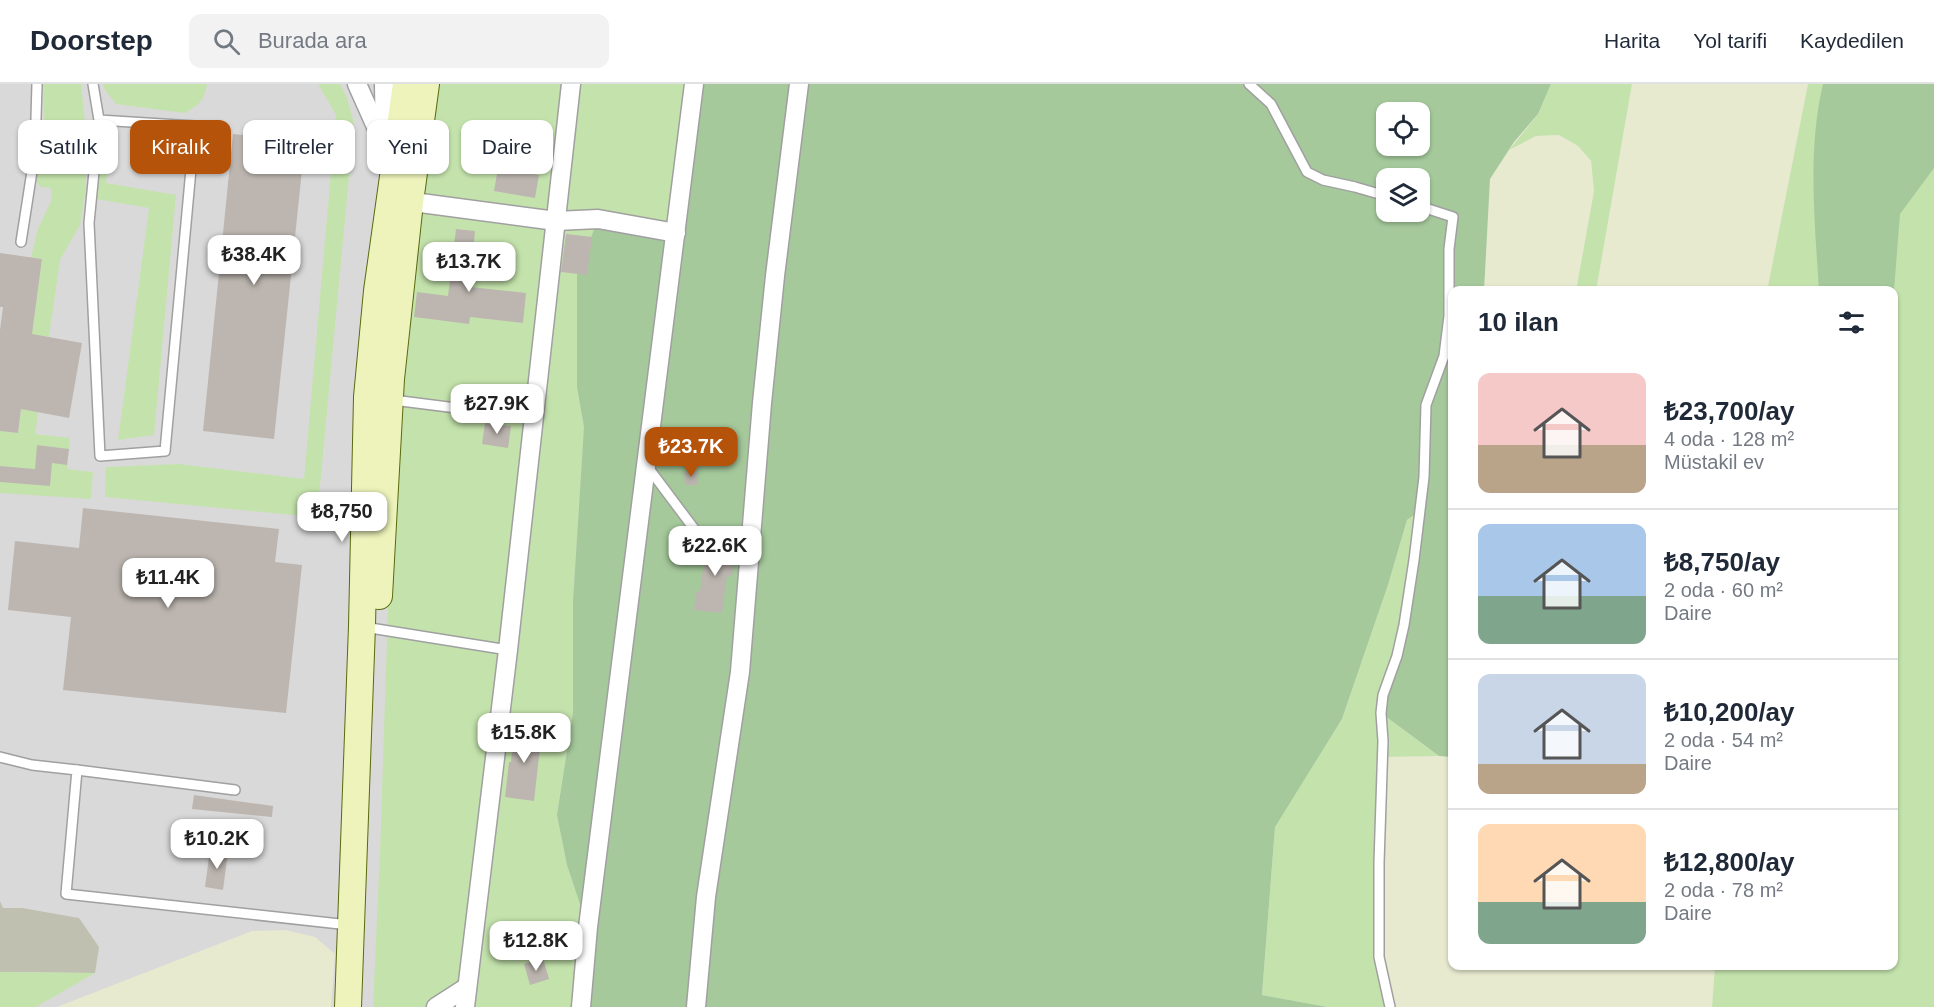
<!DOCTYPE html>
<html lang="tr">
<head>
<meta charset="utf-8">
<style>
  :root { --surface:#fff; --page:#f2f2f3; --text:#1f2937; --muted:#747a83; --line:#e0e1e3; --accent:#b45309 }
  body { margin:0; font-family:Helvetica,sans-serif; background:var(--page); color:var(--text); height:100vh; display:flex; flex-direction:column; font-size:22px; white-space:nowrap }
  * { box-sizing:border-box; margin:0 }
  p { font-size:20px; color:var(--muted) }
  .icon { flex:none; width:33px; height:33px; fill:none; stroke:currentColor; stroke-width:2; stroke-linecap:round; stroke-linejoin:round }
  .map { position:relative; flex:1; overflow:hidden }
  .panel { position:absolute; left:1448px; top:202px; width:450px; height:684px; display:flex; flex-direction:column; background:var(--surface); border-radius:12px; box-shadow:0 2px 4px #0004 }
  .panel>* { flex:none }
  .guide { position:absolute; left:18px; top:36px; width:570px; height:54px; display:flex; gap:12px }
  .tools { position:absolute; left:1376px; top:18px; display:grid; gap:12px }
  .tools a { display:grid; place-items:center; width:54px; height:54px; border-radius:12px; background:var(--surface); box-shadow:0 2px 4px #0004; font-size:30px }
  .price { position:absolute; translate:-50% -51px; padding:0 14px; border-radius:12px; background:#fff; color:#222; font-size:20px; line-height:39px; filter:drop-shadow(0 2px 3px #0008) }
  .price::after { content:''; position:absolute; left:50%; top:36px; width:18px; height:14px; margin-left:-9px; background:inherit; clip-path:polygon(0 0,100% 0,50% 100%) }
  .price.active { background:var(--accent); color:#fff }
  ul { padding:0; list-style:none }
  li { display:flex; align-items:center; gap:18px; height:150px; padding:0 30px }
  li+li { border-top:2px solid var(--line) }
  li span { display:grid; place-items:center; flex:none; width:168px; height:120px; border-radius:12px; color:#555 }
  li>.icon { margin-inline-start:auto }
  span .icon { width:72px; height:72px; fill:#fffc; stroke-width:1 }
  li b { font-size:26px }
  h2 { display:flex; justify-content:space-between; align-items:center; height:72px; padding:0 30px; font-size:26px }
  .tag { padding:0 21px; border-radius:12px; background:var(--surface); box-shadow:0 2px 4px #0004; font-size:21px; line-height:54px }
  .tag.active { background:var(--accent); color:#fff }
  header { display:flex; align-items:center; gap:36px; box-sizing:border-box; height:84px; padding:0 30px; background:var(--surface); border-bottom:2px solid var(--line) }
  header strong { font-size:28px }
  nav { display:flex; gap:33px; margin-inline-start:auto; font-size:21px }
  .search { width:420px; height:54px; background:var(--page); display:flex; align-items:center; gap:15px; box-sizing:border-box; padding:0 21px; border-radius:12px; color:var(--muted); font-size:22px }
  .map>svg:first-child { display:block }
</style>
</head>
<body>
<header>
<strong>Doorstep</strong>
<div class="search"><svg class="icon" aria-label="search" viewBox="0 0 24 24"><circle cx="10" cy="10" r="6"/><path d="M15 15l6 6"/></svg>Burada ara</div>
<nav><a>Harita</a><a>Yol tarifi</a><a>Kaydedilen</a></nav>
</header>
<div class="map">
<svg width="1934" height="923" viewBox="0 0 1934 923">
  <rect width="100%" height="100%" fill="#edeae3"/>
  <!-- residential -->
  <path fill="#dad9d9" d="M0,0h1065l-100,923h-965z"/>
  <!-- construction -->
  <path fill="#bfc0af" d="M0,817l3,7h19l57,10 20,29 -4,26 -95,-1z"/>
  <!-- farmland -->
  <g fill="#e7eacf">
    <path d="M1632,0h176l-41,207h-171z"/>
    <path d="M1559,51l19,11 13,16 3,29 -18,100h-92l6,-112 18,-29 28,-14z"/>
    <path d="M1439,672l13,1v209h263l-3,41h-322l-11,-50 4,-200z"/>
    <path d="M285,846l30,7 20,17 -4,53h-274l195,-76z"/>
  </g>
  <!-- grass -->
  <g fill="#c4e3ac">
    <path d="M43,0h38l5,48v57l-6,36 -20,35 -25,174 35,4 -3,31 26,3 -2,27 -91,-6v-62l18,2 24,-174 -11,-2 7,-28 14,-30 -1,-11 -10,-1 -5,-6 9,-39z"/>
    <path d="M103,0h104c-3,16 -8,22 -23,29l-68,-9 -11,-14z"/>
    <path d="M318,0h22l7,14 7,25 -34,363 -5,31 -210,-20 1,-30 73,-3 125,15 32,-364z"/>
    <path d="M426,0h267l-17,149 -77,-14 -7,18 -15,150 7,40 -11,174v112l-16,102 10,50 21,62 -7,80h-208l7,-156 12,-364z"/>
    <path d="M1551,0h81l-36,207h-20l18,-100 -3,-30 -13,-15 -19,-11 -23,1 -27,14 29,-36z"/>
    <path d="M1808,0h126v923h-222l3,-41h178v-675h-126z"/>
    <path d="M104,51l8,2 -6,46 70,12 -22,240 -36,5 31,-232 -53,-9z"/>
    <path d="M1420,428l-6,48 -33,153 58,43 -56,1 -5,163 12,87h-62l-66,-12 13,-169 67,-107 46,-134 19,-65z"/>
    <path d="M0,888l95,1 -59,34h-36z"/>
  </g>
  <!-- forest -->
  <g fill="#a5c99b" fill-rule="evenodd">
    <path d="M694,0h857l-13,30 -24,28 -24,37 -6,112h-32v466l-13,-1 -58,-43 16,-57 22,-144 -12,8 -19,65 -46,134 -67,108 -13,168 66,12h-747l7,-79 -21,-63 -10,-50 16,-102v-112l11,-174 -7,-40v-112l21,-56 78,13zM1386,28h33v34h-33zM1386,94h33v34h-33z"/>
    <path d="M1823,0h111v84l-34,46 -7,89v-12h-74c-4,-69 -12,-139 4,-207z"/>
  </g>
  <!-- building -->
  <g fill="#bdb6b0">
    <path d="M233,50l72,7 -31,298 -71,-8z"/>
    <path d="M498,84l41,7 -4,23 -41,-7z"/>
    <path d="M456,145l19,2 -5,56 56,6 -3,30 -53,-6 -1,7 -55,-7 3,-25 31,4z"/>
    <path d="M566,150l26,3 -5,38 -26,-3z"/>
    <path d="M0,169l42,6 -10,75 50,9 -13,75 -48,-9 -3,24 -18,-2v-101l3,-23h-3z"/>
    <path d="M485,339l26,3 -3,22 -26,-4z"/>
    <path d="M37,361l32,4 -2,16 -15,-2 -2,23 -50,-4v-16l35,3z"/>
    <path d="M698,387v14h-13l-1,-13z"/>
    <path d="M83,424l196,21 -4,33 27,3 -16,148 -223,-23 8,-73 -63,-7 7,-69 64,7z"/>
    <path d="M712,454l14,2 -1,8 11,2 -4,26 -5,-1 -5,38 -28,-3 2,-19 4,1 6,-46 4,1z"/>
    <path d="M514,644l28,2 -8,71 -29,-4 4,-35h2z"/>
    <path d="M194,711l79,11 -1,11 -80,-8z"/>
    <path d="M210,766l18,2 -5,38 -18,-3z"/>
    <path d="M543,874l6,21 -19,6 -6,-21z"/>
  </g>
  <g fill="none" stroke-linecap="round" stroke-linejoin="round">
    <defs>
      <g id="lane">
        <path d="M93,0l6,36 96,6 -30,325 -65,5 -11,-233 10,-103"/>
        <path d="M1249,0l22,20 36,68 16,8 32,7 31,9"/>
        <path d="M21,158l14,-90 2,-68"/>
        <path d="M393,316l142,18"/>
        <path d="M647,382l51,68"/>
        <path d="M364,543l144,23"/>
        <path d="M0,673l32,8 45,5 -11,124 283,31"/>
        <path d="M77,686l158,20"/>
        <path d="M1390,923l-11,-50v-94l4,-122 -2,-28 2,-18 14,-39 7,-31 10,-65 10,-83 2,-72 18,-49 5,-40v-67l4,-32 -34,-11"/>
      </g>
      <g id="street">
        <path d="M357,0l25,56"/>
        <path d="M384,0l1,60 2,23"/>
        <path d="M398,116l158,21 42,-2 78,14"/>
        <path d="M436,923l31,-20"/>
        <path d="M465,923l43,-357 63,-566"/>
        <path d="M581,923l7,-80 106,-843"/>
        <path d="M696,923l10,-110 34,-225 22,-269 13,-127 24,-192"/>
      </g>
      <g id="secondary">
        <path d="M379,512l12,-217 19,-177 16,-118"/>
        <path d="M348,923l14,-381 5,-229 10,-106 29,-207"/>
      </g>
    </defs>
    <!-- lane casing -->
    <use href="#lane" stroke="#a0a0a0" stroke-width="12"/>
    <!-- street casing -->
    <use href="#street" stroke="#a0a0a0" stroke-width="21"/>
    <!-- secondary casing -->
    <use href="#secondary" stroke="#59690e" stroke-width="28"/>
    <!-- lane -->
    <use href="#lane" stroke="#fff" stroke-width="9"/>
    <!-- street -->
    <use href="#street" stroke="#fff" stroke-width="18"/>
    <!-- secondary -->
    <use href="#secondary" stroke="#edf3ba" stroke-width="26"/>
  </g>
</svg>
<div class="tools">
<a><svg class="icon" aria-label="locate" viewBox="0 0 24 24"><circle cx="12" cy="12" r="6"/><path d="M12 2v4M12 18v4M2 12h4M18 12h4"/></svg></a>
<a><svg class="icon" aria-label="layers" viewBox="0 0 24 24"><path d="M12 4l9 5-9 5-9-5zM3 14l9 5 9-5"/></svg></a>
</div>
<b class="price" style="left:254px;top:202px">₺38.4K</b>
<b class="price" style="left:469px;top:209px">₺13.7K</b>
<b class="price" style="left:497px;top:351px">₺27.9K</b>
<b class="price active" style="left:691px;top:394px">₺23.7K</b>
<b class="price" style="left:342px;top:459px">₺8,750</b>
<b class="price" style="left:715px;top:493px">₺22.6K</b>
<b class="price" style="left:168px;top:525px">₺11.4K</b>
<b class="price" style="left:524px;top:680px">₺15.8K</b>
<b class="price" style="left:217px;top:786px">₺10.2K</b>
<b class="price" style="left:536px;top:888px">₺12.8K</b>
<div class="guide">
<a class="tag">Satılık</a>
<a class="tag active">Kiralık</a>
<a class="tag">Filtreler</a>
<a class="tag">Yeni</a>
<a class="tag">Daire</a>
</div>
<section class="panel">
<h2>10 ilan<svg class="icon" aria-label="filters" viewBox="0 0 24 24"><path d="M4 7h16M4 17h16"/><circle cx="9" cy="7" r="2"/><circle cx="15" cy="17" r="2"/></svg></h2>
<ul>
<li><span style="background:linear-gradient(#f6c9c9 60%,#b9a48a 0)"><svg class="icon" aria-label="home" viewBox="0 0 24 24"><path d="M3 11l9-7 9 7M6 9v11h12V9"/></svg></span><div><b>₺23,700/ay</b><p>4 oda · 128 m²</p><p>Müstakil ev</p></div></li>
<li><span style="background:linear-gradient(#a9c7e8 60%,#7fa58c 0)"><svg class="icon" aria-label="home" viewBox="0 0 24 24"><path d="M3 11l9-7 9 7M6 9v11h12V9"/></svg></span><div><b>₺8,750/ay</b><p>2 oda · 60 m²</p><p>Daire</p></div></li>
<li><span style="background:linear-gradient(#c9d6e8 75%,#b9a48a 0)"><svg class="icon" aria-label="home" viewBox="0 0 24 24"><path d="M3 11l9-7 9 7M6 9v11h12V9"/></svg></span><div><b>₺10,200/ay</b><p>2 oda · 54 m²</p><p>Daire</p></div></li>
<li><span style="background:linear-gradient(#ffd9b3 65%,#7fa58c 0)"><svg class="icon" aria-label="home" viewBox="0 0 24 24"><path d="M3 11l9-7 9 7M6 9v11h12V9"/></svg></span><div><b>₺12,800/ay</b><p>2 oda · 78 m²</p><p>Daire</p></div></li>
</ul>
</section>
</div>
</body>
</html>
